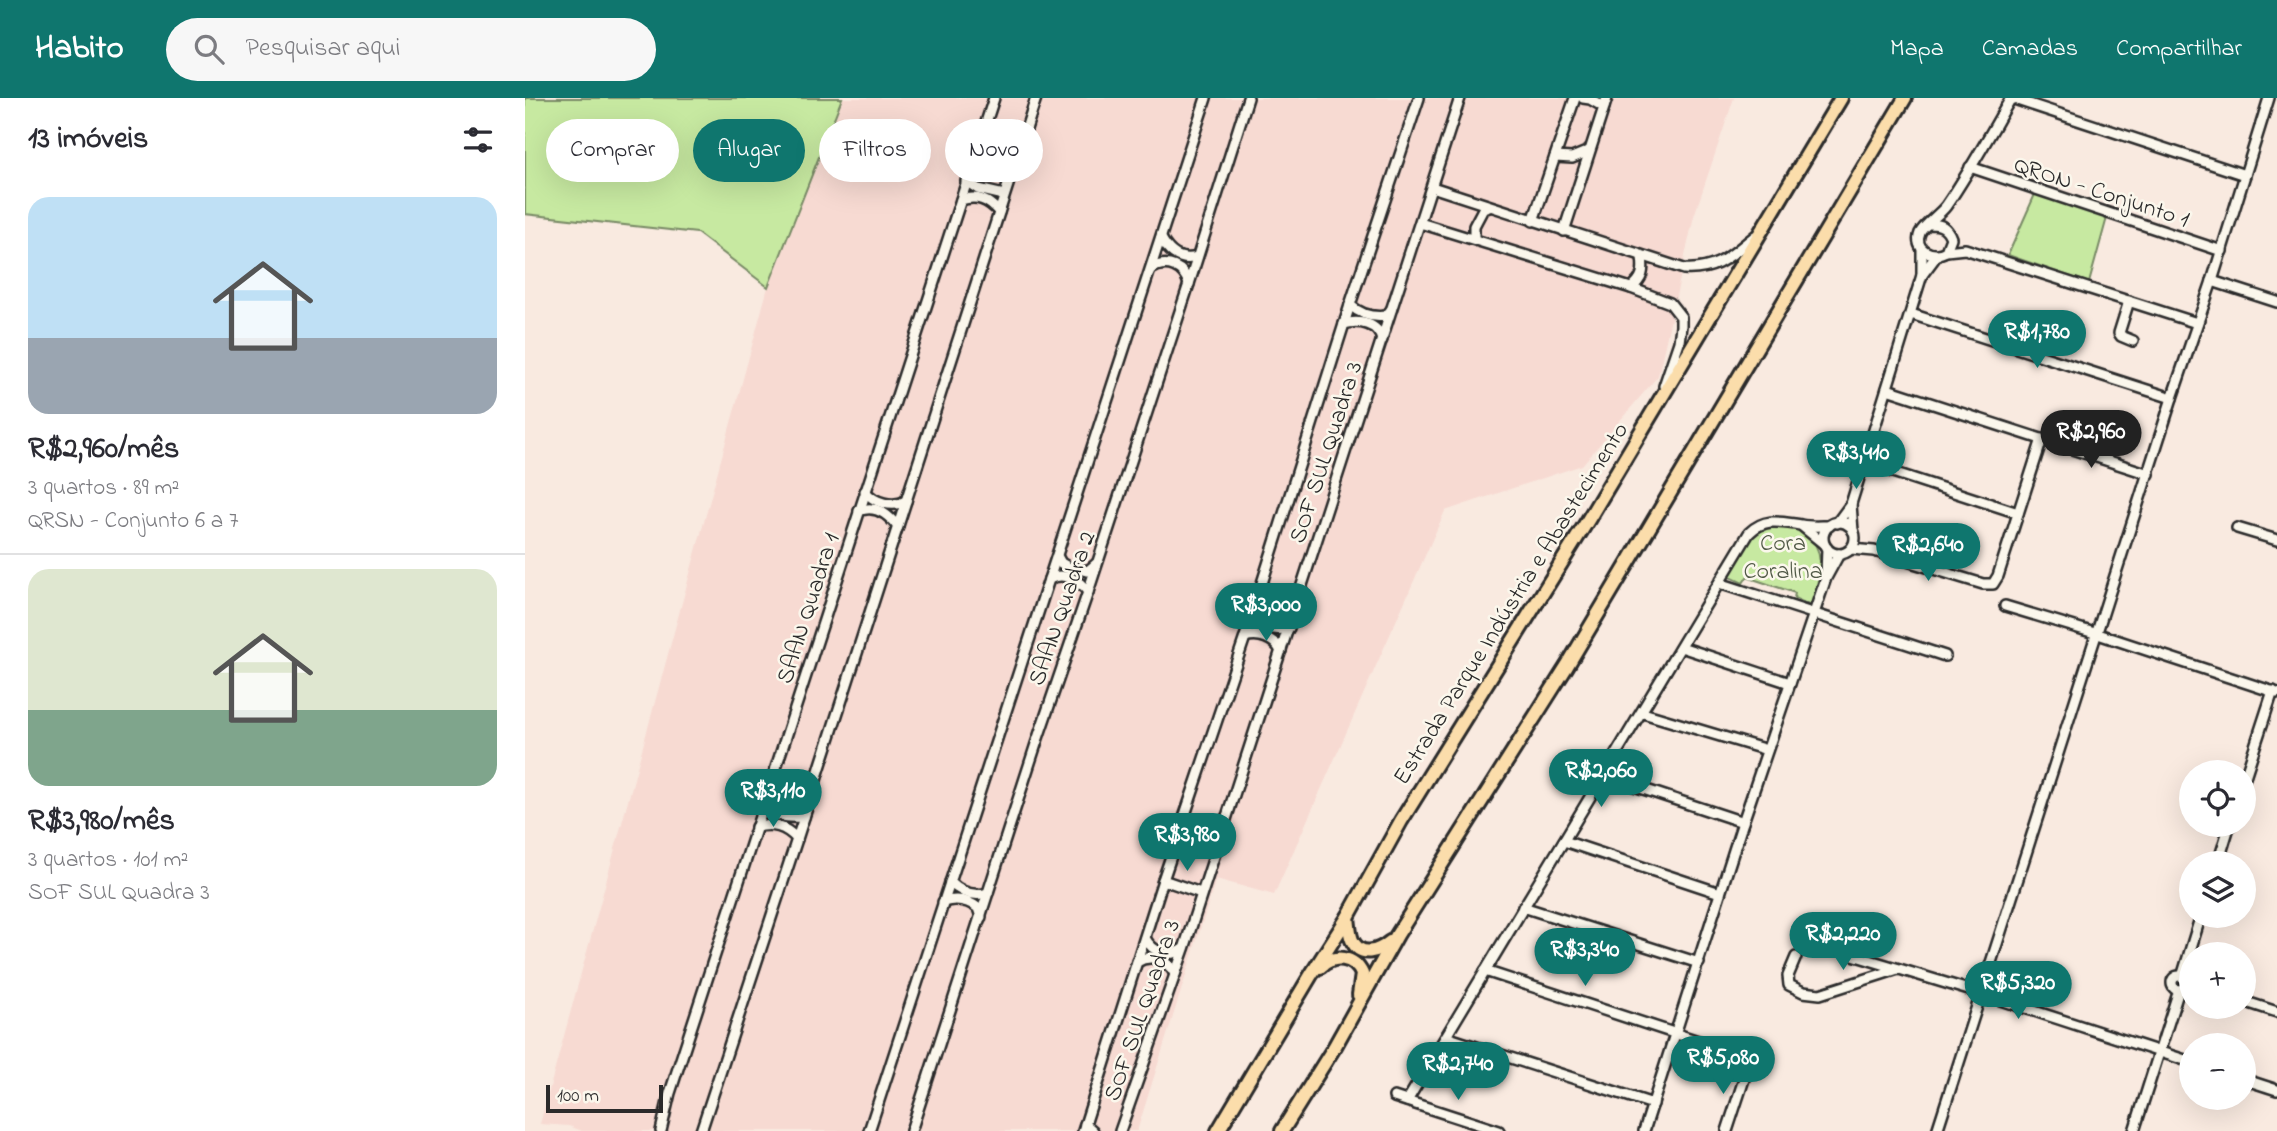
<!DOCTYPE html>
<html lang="pt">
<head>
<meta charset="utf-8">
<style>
  :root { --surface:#fff; --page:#f7f7f7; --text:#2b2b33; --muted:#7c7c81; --line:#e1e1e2; --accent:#0f766e }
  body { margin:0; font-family:"Indie Flower",sans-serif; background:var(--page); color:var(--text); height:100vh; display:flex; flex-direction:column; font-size:26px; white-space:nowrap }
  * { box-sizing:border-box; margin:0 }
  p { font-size:23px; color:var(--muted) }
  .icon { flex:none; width:38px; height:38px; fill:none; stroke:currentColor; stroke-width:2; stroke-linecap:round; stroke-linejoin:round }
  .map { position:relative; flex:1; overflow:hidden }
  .sheet { display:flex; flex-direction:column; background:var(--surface); width:525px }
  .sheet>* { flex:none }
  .guide { position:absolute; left:21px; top:21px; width:665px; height:63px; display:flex; gap:14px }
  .buttons { position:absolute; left:1654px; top:662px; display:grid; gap:14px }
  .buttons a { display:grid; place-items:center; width:77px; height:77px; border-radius:50%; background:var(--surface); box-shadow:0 7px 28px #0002; font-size:35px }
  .scale { position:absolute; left:21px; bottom:18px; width:117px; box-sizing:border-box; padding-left:7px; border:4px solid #2b2b2b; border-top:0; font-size:19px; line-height:24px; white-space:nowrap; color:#2b2b2b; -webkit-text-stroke:5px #fbf7ec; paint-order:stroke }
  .price { position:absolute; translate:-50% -60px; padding:0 16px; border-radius:24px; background:var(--accent); color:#fff; font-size:23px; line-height:46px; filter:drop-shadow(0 2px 4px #0008) }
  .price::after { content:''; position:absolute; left:50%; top:42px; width:21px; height:16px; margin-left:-10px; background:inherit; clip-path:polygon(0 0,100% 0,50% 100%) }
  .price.selected { background:#222; color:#fff }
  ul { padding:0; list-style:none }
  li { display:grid; align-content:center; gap:14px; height:371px; padding:0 28px }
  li+li { border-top:2px solid var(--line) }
  li span { display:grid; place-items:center; height:217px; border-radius:21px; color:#555 }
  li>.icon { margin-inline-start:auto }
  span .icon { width:126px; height:126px; fill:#fffc; stroke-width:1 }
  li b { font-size:30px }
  h2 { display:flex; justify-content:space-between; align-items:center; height:84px; padding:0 28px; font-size:30px }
  .pill { padding:0 24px; border-radius:32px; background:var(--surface); box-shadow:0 7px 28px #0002; font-size:24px; line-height:63px }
  .pill.selected { background:var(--accent); color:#fff }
  header { display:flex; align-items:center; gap:42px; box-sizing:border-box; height:98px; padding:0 35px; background:var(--accent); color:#fff }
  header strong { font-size:33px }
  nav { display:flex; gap:38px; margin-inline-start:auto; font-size:24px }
  .search { width:490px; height:63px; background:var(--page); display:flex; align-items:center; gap:18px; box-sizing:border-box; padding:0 24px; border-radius:38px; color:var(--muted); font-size:26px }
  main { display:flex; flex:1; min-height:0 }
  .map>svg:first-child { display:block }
</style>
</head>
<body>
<header>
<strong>Habito</strong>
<div class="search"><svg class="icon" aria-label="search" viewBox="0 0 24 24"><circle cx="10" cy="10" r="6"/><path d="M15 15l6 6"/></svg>Pesquisar aqui</div>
<nav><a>Mapa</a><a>Camadas</a><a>Compartilhar</a></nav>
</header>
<main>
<section class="sheet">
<h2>13 imóveis<svg class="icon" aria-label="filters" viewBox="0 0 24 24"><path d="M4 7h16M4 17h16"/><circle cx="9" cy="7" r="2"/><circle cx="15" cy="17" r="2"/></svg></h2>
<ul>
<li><span style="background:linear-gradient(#bfe0f5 65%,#9aa5b1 0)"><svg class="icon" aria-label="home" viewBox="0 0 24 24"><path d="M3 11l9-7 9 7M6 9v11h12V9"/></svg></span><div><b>R$2,960/mês</b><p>3 quartos · 89 m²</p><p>QRSN - Conjunto 6 a 7</p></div></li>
<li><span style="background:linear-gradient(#dfe7d0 65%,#7fa58c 0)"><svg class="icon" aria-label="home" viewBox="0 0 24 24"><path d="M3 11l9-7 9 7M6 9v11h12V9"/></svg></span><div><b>R$3,980/mês</b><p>3 quartos · 101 m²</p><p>SOF SUL Quadra 3</p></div></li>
</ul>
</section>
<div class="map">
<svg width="1752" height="1033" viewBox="0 0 1752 1033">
  <rect width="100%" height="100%" fill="#f9eae0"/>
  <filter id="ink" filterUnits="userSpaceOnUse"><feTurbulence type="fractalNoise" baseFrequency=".0143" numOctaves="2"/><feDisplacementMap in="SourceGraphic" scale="14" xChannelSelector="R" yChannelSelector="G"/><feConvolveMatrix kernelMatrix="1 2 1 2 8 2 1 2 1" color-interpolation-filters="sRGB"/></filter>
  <g filter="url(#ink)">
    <!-- built -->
    <path fill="#f7dad2" d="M317,0h892l-40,118 -36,160 -76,89 -137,46 -171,384 -58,-16 -79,252h-555l-13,-5 -29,-2 228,-837z"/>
    <!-- green -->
    <g fill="#c7e9a1" stroke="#798a66" stroke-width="2">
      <path d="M0,0h317l-74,189 -71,-54 -172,-19z"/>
      <path d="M1511,94l72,22 -19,69 -81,-28z"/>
      <path d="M1257,426c7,2 17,3 22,7 25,20 15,50 7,75l-17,-8 1,-5 -48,-16 -4,6 -15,-7 20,-37 15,-12z"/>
    </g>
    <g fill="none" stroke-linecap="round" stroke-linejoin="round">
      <defs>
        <g id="minor">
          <path d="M1058,0l7,1 14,8"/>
          <path d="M1486,0l234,77"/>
          <path d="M1030,59l17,1 17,-7"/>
          <path d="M1445,69l252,84"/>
          <path d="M441,83l12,8 26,6"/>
          <path d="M907,89l252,82c33,2 46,-13 71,-33"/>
          <path d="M436,102c17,-5 27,0 38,12"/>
          <path d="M1008,123l42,-123"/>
          <path d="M895,125l211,65 39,15 11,14v9l-2,16 -15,44"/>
          <path d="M1405,126c11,0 17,3 21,14l-5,13c-13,8 -33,-1 -26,-18 3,-7 20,-19 26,-27 24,-35 44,-72 65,-108"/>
          <path d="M1039,133l43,-133"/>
          <path d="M636,140c8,15 19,24 36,19"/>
          <path d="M949,140v-12l9,-17 6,-2"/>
          <path d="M1421,153l19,-2 232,74"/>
          <path d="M626,171c16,-10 33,-2 38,15"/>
          <path d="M1397,177l15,-20"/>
          <path d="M1687,183l65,21"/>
          <path d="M1106,190c12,-9 13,-17 11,-31"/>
          <path d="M1604,203l-10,32 2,3 12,5"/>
          <path d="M825,207c10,9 22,13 36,11l5,-6"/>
          <path d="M1386,216l261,84"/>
          <path d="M819,226c15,-4 34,-1 38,16"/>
          <path d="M1362,291l262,85"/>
          <path d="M1337,364l156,51"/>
          <path d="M340,393c9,12 28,17 41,10"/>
          <path d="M1326,406l71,-229v-26"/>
          <path d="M334,413c16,-7 29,3 39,16"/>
          <circle cx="1314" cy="440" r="16"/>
          <path d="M1312,425l14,-19 2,27"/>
          <path d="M1277,428l22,18"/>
          <path d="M1712,430l40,12"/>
          <path d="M1326,451l23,2 109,33h10l5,-8 44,-137"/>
          <path d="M532,458l4,7 7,4 20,4 8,-7"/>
          <path d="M1301,478l1,-28"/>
          <path d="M524,481c15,-8 30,1 39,13"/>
          <path d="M1194,485l226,73"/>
          <path d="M1480,508l93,28 179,59"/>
          <path d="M725,521c12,9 25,13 39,9"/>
          <path d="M720,539c14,-4 29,1 36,14"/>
          <path d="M1156,549l109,36"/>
          <path d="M1118,615l124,37"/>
          <path d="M1079,678l139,46"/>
          <path d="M1718,685l30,-92"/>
          <path d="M240,703c7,17 23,17 39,16"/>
          <path d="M231,729c17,-4 29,-1 41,12"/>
          <path d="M1039,743l156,52"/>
          <path d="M1693,765l12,-39"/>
          <path d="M638,782l38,13"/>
          <path d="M425,784c11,11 23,15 38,11"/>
          <path d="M418,804c13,-4 25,-2 35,6l3,9"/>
          <path d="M998,809l176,56"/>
          <path d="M620,840c8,15 24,20 38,11"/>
          <path d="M1328,857l129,39 209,68"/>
          <path d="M1271,859l-8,19 1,9 14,7 17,2 78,-25"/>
          <path d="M612,864c14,-9 31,-2 38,12"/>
          <path d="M960,873l259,85 5,8 -22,67"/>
          <circle cx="1654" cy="885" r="7"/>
          <path d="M1657,879l19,-62"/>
          <path d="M1718,903l34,11"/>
          <path d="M921,939l207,67"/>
          <path d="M1718,981l34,11"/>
          <path d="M869,999l105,34"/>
          <path d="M882,1003l342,-568c16,-16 32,-11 52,-8 9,2 19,1 28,1"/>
          <path d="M560,1026l8,7"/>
          <path d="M136,1033l9,-38 324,-995"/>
          <path d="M176,1033l96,-292 239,-741"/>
          <path d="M344,1033l337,-1033"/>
          <path d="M386,1033l125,-387 52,-152 101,-308 59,-186"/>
          <path d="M558,1033l80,-251 82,-243 105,-332 69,-207"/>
          <path d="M595,1033l64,-182 276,-851"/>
          <path d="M1119,1033l99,-309 83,-244 13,-24"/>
          <path d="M1412,1033l235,-733 40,-117 57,-183"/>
          <path d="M1609,1033l45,-141"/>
        </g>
        <g id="highway">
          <path d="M823,819c1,7 1,16 4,23 8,18 26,12 38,2"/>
          <path d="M795,869c14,-13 34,-11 42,7l-3,21"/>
          <path d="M693,1033l93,-156 37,-58 53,-96 187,-301 253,-422"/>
          <path d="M757,1033l53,-85 62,-111 170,-269 338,-568"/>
        </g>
      </defs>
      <!-- minor casing -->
      <use href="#minor" stroke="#2b2b2b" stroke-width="14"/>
      <!-- highway casing -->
      <use href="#highway" stroke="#2b2b2b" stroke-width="18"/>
      <!-- minor -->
      <use href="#minor" stroke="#fbf7ec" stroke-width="9"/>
      <!-- highway -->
      <use href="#highway" stroke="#fbddab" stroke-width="12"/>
    </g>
  </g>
  <g text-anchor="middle" stroke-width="5" stroke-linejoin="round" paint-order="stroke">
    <!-- street labels -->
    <g font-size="24" fill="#2b2b2b" stroke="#fbf7ec">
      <text transform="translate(1577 93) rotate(18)" y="8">QRON - Conjunto 1</text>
      <text transform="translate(800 354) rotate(-72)" y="8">SOF SUL Quadra 3</text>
      <text transform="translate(985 505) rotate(-58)" y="8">Estrada Parque Indústria e Abastecimento</text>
      <text transform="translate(282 510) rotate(-72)" y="8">SAAN Quadra 1</text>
      <text transform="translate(536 510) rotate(-71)" y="8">SAAN Quadra 2</text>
      <text transform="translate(616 912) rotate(-71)" y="8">SOF SUL Quadra 3</text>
    </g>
    <!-- park labels -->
    <g font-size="24" fill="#525a48" stroke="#fbf7ec">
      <text x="1258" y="452">Cora<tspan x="1258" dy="28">Coralina</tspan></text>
    </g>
  </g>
</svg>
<div class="buttons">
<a><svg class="icon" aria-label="locate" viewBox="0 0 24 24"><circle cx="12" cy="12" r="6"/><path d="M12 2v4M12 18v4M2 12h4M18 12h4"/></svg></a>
<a><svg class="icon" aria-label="layers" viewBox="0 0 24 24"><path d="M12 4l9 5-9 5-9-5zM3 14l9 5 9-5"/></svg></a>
<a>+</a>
<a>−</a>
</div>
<div class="scale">100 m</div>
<b class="price" style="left:1512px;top:272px">R$1,780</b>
<b class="price selected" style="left:1566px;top:372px">R$2,960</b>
<b class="price" style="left:1331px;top:393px">R$3,410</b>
<b class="price" style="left:1403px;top:485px">R$2,640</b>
<b class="price" style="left:741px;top:545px">R$3,000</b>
<b class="price" style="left:1076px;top:711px">R$2,060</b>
<b class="price" style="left:248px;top:731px">R$3,110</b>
<b class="price" style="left:662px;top:775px">R$3,980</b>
<b class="price" style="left:1318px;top:874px">R$2,220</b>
<b class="price" style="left:1060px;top:890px">R$3,340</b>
<b class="price" style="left:1493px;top:923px">R$5,320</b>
<b class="price" style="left:1198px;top:998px">R$5,080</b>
<b class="price" style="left:933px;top:1004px">R$2,740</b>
<div class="guide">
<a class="pill">Comprar</a>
<a class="pill selected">Alugar</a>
<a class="pill">Filtros</a>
<a class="pill">Novo</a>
</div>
</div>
</main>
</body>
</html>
